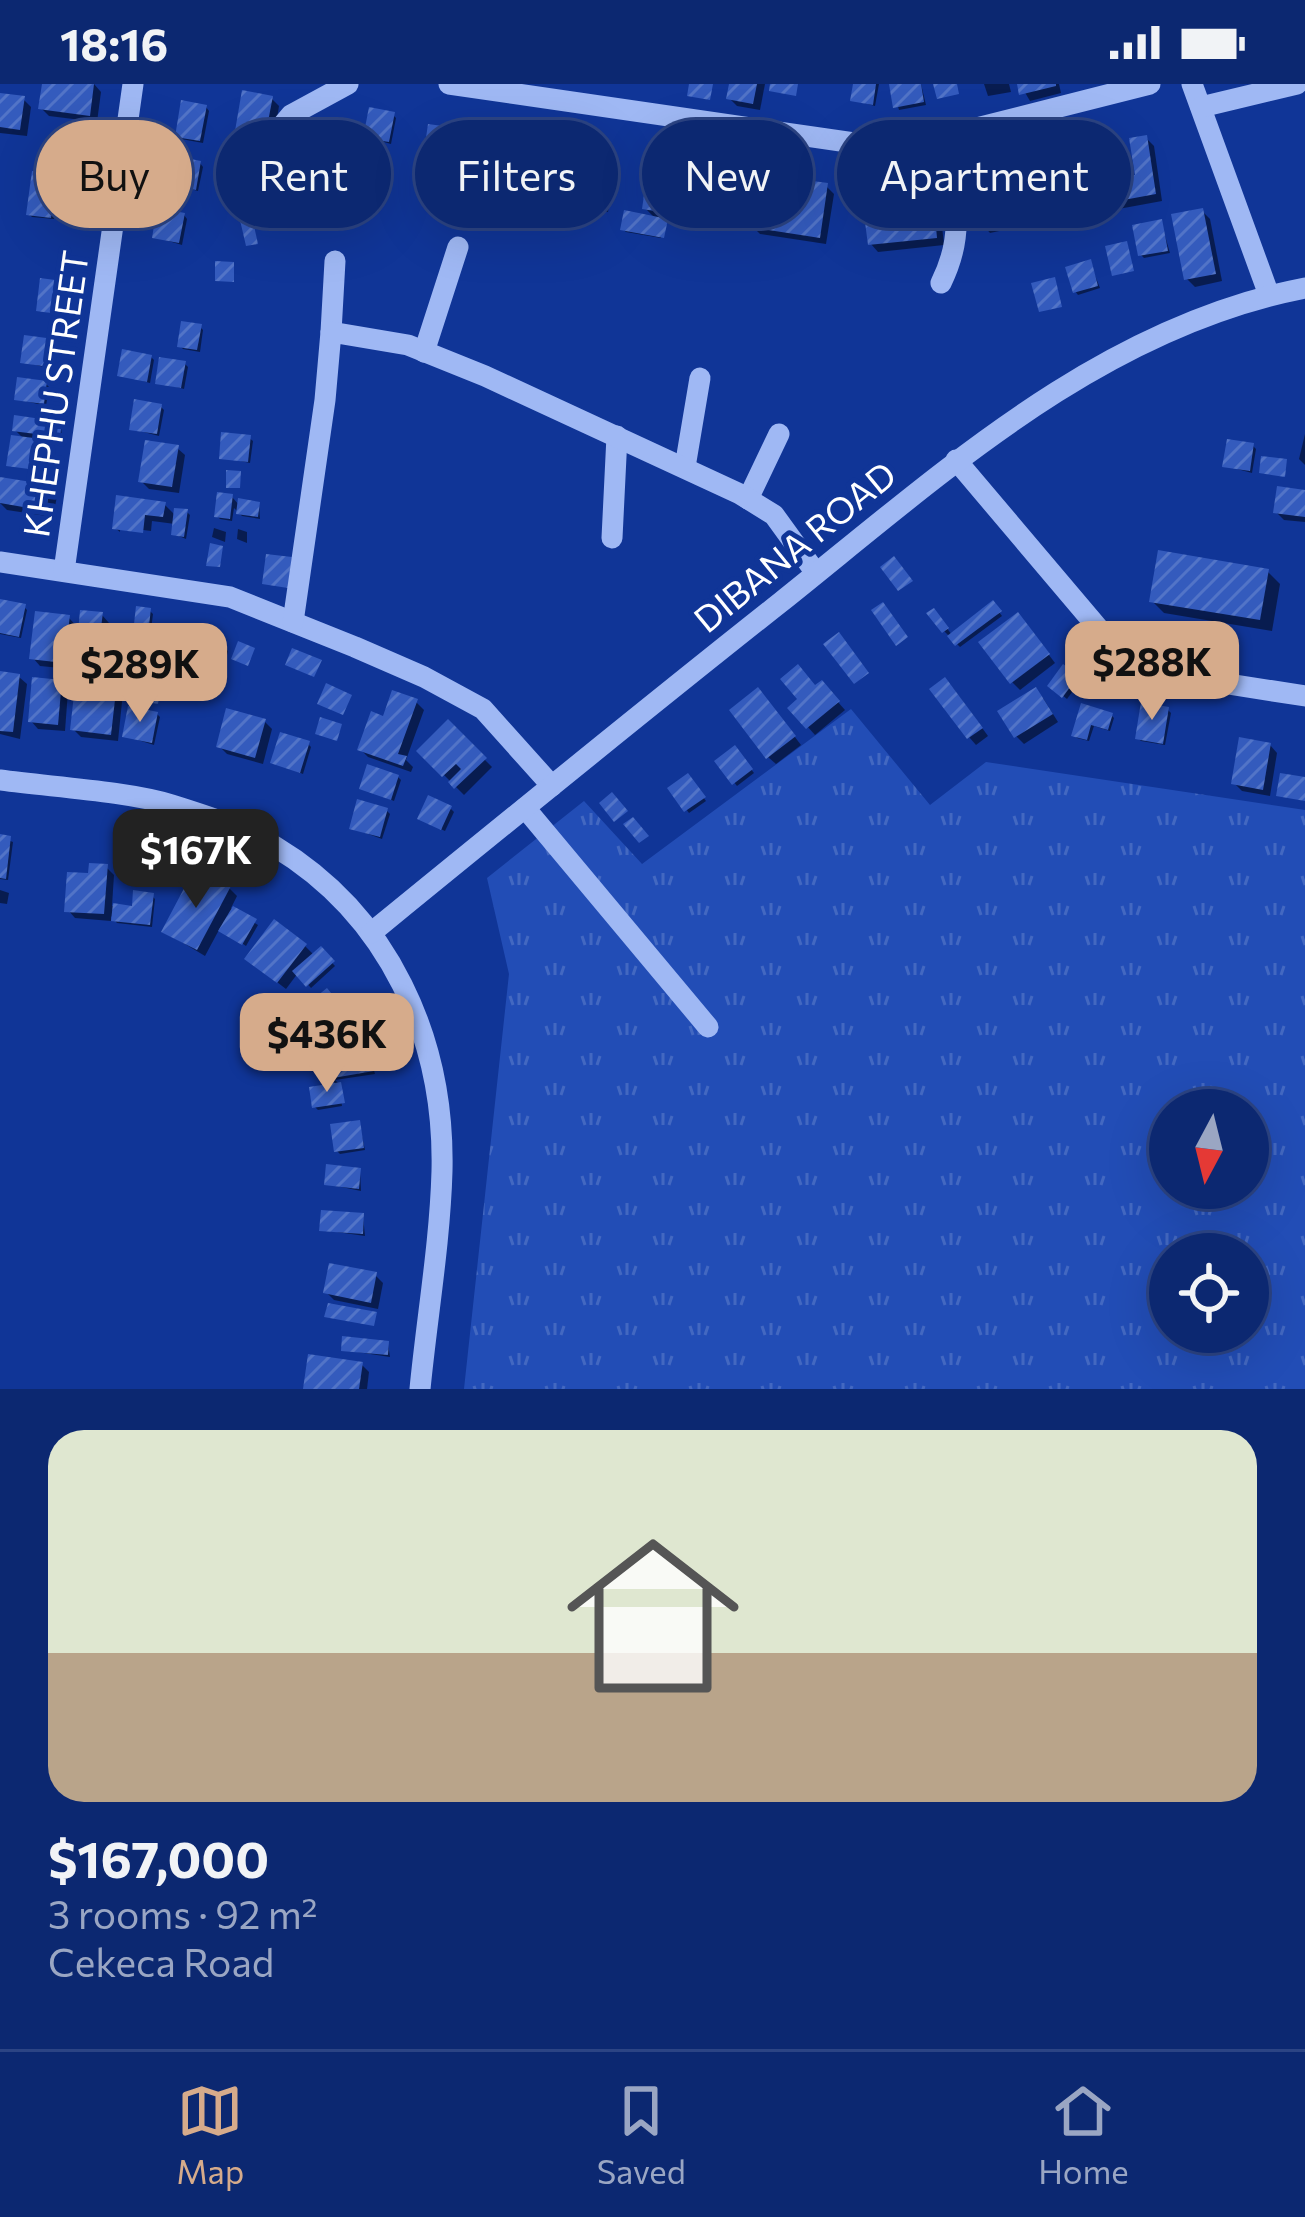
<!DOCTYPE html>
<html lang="en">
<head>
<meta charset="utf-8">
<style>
  :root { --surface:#0c2871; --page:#1a3479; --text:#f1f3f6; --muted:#9aa6c3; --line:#2c4484; --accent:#d6ab8b }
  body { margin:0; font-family:Commissioner,sans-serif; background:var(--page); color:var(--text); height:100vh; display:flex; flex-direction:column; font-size:45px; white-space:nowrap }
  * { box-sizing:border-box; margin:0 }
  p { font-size:39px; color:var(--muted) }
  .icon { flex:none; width:66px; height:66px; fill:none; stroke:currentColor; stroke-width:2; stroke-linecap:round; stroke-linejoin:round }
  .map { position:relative; height:1305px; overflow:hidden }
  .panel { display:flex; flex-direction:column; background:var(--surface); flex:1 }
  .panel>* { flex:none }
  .hud { position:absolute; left:36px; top:36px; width:1233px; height:108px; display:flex; gap:24px }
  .needle { width:78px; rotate:187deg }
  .tools { position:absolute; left:1149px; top:1005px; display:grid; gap:24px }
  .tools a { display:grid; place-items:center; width:120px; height:120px; border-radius:50%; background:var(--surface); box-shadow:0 12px 48px #0002,0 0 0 3px var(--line); font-size:60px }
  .price { position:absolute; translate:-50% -102px; padding:0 27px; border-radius:24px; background:var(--accent); color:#111; font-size:39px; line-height:78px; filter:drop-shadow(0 3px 6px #0008) }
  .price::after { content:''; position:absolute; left:50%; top:72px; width:36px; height:27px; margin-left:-18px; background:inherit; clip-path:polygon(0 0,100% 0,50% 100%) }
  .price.current { background:#222; color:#fff }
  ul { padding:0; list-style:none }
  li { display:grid; align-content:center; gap:24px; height:636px; padding:0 48px }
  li+li { border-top:3px solid var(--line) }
  li span { display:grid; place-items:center; height:372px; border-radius:36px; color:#555 }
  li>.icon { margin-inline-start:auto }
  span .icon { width:216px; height:216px; fill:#fffc; stroke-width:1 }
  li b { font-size:51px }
  .pill { padding:0 42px; border-radius:54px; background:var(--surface); box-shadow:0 12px 48px #0002,0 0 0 3px var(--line); font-size:42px; line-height:108px }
  .pill.current { background:var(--accent); color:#111 }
  .status { display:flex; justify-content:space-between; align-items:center; height:84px; padding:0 60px; background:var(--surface); direction:ltr }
  .status svg { height:33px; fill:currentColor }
  .tab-bar { display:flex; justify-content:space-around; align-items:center; height:168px; border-top:3px solid var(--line); background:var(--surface); font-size:33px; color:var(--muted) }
  .tab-bar a { display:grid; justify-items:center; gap:6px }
  .tab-bar .current { color:var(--accent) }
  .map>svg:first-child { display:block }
</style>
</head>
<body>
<div class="status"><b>18:16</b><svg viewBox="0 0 49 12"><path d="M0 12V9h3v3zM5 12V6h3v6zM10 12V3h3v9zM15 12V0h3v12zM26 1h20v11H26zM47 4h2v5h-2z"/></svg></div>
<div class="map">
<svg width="1305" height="1305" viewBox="0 0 1305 1305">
  <defs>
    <pattern id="grass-tufts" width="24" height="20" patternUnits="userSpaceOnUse" patternTransform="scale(3)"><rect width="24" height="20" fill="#224db6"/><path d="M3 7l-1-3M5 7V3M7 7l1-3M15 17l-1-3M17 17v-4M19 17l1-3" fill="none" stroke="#4368c1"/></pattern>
    <pattern id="building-hatch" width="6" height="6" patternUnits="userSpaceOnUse" patternTransform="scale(3)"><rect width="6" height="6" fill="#345bbd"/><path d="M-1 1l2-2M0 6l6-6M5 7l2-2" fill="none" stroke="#5274c7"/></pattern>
  </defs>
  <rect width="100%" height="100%" fill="#103597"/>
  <!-- grass -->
  <path fill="url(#grass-tufts)" fill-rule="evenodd" d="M851,625l79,96 56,-43 319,48v579h-841l45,-415 -22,-96 97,-77 58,63zM1170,1026h78v78h-78zM1170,1170h78v78h-78z"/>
  <!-- shadow -->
  <g fill="#0007">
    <path d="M45,0h49l7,8 -4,30 -48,-6 -8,-8z"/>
    <path d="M732,0h33l-5,26 -23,-4 -8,-8z"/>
    <path d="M856,0h23l-4,22 -22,-6z"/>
    <path d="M892,0h29l5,21 -27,5z"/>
    <path d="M984,0h25l2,8 -23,4z"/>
    <path d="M1020,0h39l2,9 -31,8z"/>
    <path d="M0,12l23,3 8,8 -4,29 -27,-3z"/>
    <path d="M272,15l7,7 -6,37 -27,-5 -8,-8z"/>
    <path d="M206,23l3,4 -6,32 -22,-4 -3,-3z"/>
    <path d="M393,31l3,3 -5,26 -25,-7z"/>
    <path d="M448,46l8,7 -4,30 22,3 24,-32 7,8 -7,50 -67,-10 -8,-8z"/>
    <path d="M1146,54l8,8 8,55 -60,11 -8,-7 8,-26 -17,-1 15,-26 5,32 34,-6z"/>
    <path d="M559,61l7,8 -4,29 22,4 24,-32 8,7 -8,51 -67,-11 -8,-8z"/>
    <path d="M237,64l31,45 -29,-5 -8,-7z"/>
    <path d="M311,73l3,3 -4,26 -19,-4 -3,-3z"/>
    <path d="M385,74l4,3 -4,21 -27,-7z"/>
    <path d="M670,75l8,8 -5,29 22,3 24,-32 8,8 -8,51 -57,-9 -1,21 -35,-6 -3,-3 34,-9 -12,-12z"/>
    <path d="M200,79l3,4 -5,24 -30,-8z"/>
    <path d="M1037,82l8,50 -24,2 -3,-3 10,-13z"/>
    <path d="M928,86l8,7 3,42h-5l8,7 2,19 -66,7 -7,-8 38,-23 -8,-7z"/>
    <path d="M990,91l8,8 5,22 12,7 3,15 -28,6 -7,-8z"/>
    <path d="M56,94l3,3 -5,38 -22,-2 -3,-3z"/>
    <path d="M777,94l8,7 -5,30 23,3 23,-32 8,8 -8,50 -66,-10 -8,-8z"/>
    <path d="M92,111l3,4 -4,29 -14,-2 -3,-3z"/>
    <path d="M1202,127l8,8 12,62 -27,6 -8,-8z"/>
    <path d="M184,131l3,4 -5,26 -27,-8z"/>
    <path d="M1161,138l9,31 -26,5 -3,-3z"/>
    <path d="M1090,179l10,25 -22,7 -3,-4z"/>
    <path d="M68,201l3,3 -4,29 -28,-7z"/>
    <path d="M200,243l3,3 -3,22 -17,-3 -3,-3z"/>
    <path d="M53,258l3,3 -4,24 -28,-7z"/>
    <path d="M151,273l3,3 -4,23 -29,-8z"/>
    <path d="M185,280l3,3 -4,22 -26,-7z"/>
    <path d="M46,300l3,3 -3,19 -29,-7z"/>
    <path d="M161,323l3,3 -5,26 -27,-7z"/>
    <path d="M61,341l1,14 -29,-4 10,10 -4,26 -29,-7 15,-24 -10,-10z"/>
    <path d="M1305,350v31l-6,-6z"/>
    <path d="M249,354l4,3 -3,22 -28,-6z"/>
    <path d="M1253,362l3,3 -4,24 -26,-7z"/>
    <path d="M177,364l8,7 -6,38 -30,-4 -8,-8z"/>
    <path d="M49,404l8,8 -4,21 -46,-7 -7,-7v-6z"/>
    <path d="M1305,409v29l-21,-2 -8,-8z"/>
    <path d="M232,413l8,9 19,-2 1,15 -18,-3 -8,-8 -2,13 -12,-2 -3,-3z"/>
    <path d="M164,420l12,12 11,-4 3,3 -4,24 -12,-5 1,-10 -23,-3 -1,10 -31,-4v5l-5,-4z"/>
    <path d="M214,444l12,4 -1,10 -13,-5z"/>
    <path d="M238,445l9,3v11l-10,-4z"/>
    <path d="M1268,488l12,12 -8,47 -108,-18 -12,-12z"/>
    <path d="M993,520l9,12 -42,31 -16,-16 -10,-20 18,24z"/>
    <path d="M24,523l3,3 -6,28 -21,-4v-24z"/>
    <path d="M150,527l3,3 -4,32 -13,-2 -3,32 -47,-4 -8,-8 3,-27h-6l-4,32 -31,-3 -7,-8 36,-40 12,13 21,-16 7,8v9l19,1 7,7z"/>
    <path d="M1025,539l30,40 -35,27 -8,-8z"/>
    <path d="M220,559l8,8 -10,43 -26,-6 -8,-8z"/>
    <path d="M1064,584l16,13 -13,18 -16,-13z"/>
    <path d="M0,590l19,3 8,7 -7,55 -20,-5z"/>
    <path d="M61,599l7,8 -3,40 -27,-2 -7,-8z"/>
    <path d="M822,600l23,26 -30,25 -24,-27z"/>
    <path d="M116,601l7,7 -5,49 -37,-4 -8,-8z"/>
    <path d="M953,604l35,48 -12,9 -7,-8z"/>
    <path d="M1043,614l15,24 -34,22 -8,-8z"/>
    <path d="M766,615l35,46 -25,19 -8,-7z"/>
    <path d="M416,618l8,8 -18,50 7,7 -2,5 -43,-15 -8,-8 25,-30z"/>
    <path d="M1083,623l28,8 3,3 -4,13 -16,-5 -5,15 -12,-3 -3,-3z"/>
    <path d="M1168,626l3,3 -6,32 -24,-4 -3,-3z"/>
    <path d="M157,630l3,3 -6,28 -29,-9z"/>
    <path d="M264,637l8,8 -9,35 -36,-10 -8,-8z"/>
    <path d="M448,639l44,44 -28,28 -44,-44z"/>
    <path d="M308,660l3,3 -8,27 -30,-12z"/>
    <path d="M1270,661l7,8 -7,43 -28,-5 -8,-8z"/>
    <path d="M735,665l19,24 -17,13 -19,-24z"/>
    <path d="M398,693l3,3 -7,21 -32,-13z"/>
    <path d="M688,693l18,24 -17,12 -18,-24z"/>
    <path d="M451,725l3,3 -9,19 -22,-10z"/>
    <path d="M387,727l3,3 -8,25 -30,-11z"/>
    <path d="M0,753l13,5 -5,38 -8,-1z"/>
    <path d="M106,783l8,8 -2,31 22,3 18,-13 3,3 -3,28 -35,-4 -6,-7v5l-36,-3 -7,-8 23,-34z"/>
    <path d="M229,804l8,8 -6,12 27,17 -12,21 -26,-18 -15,28 -40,-24 39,-42z"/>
    <path d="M0,806l9,3 -2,11 -7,-1z"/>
    <path d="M305,862l9,9 6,-5 15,16 -24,22 -13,-15 -12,16 -30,-23z"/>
    <path d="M361,926l19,30 -27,17 -8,-7z"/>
    <path d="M370,973l5,17 -40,6 4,4 3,22 -24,4 -3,-3 22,-22 -8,-8z"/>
    <path d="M359,1039l6,27 -25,4 -3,-3z"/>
    <path d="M360,1087l1,20 -34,-7z"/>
    <path d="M363,1132l2,20 -42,-6z"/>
    <path d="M375,1191l8,8 -5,26 -44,-9 -8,-8z"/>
    <path d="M388,1260l2,13 -46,-7z"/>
    <path d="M362,1281l7,7 -2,17h-61z"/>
  </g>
  <!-- building -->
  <g fill="url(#building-hatch)">
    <path d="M42,0h52l-4,32 -52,-7z"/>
    <path d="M689,0h24l-3,16 -23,-4z"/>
    <path d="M729,0h28l-4,20 -27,-5z"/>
    <path d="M770,0h28l-2,12 -27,-5z"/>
    <path d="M853,0h23l-3,21 -23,-4z"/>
    <path d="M889,0h32l3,18 -31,6z"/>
    <path d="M933,0h24l2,10 -22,5z"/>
    <path d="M1017,0h39v2l-37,9z"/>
    <path d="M242,6l31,6 -8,41 -30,-6z"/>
    <path d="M0,9l25,3 -5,34 -20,-3z"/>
    <path d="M181,16l26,5 -7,36 -25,-4z"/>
    <path d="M369,23l26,5 -6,30 -26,-4z"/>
    <path d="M428,40l22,3 -6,35 27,5 5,-35 23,3 -8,55 -71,-11z"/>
    <path d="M69,43l35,5 -3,16 -34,-5z"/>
    <path d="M1147,51l9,59 -65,12 -4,-22 48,-9 -6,-37z"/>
    <path d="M539,55l21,3 -5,36 27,4 5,-35 22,4 -8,54 -71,-11z"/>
    <path d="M235,61l32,6 -6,36 -33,-5z"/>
    <path d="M1101,65l2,28 -20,2 -3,-28z"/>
    <path d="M290,66l23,4 -5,30 -24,-4z"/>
    <path d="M359,66l28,5 -4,25 -28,-4z"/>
    <path d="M650,69l21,3 -5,36 27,4 5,-35 23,3 -9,56 -70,-11z"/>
    <path d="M170,71l31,6 -5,29 -32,-6z"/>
    <path d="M1038,79l6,51 -29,3 -2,-17 12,-1 -3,-34z"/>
    <path d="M929,82l4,46 -35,3 -4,-46z"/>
    <path d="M32,87l25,4 -6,43 -25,-3z"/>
    <path d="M757,88l21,3 -5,36 27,3 5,-34 23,3 -8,55 -71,-11z"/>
    <path d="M991,88l7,31 10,-2 4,19 -32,7 -10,-51z"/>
    <path d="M76,106l18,3 -5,34 -18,-3z"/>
    <path d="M157,124l28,5 -6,30 -27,-5z"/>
    <path d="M1203,124l13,66 -32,6 -13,-66z"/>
    <path d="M624,126l44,9 -4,19 -44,-8z"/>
    <path d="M935,132l2,22 -69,7 -3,-23z"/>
    <path d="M252,133l6,27 -12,2 -6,-26z"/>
    <path d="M1162,135l6,32 -30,5 -6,-31z"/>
    <path d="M1127,157l7,30 -22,5 -7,-30z"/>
    <path d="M1091,175l7,27 -25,7 -8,-26z"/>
    <path d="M215,177l19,1v20l-19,-1z"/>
    <path d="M1055,193l7,30 -23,5 -8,-29z"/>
    <path d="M40,194l30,4 -5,33 -29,-4z"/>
    <path d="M181,237l21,3 -5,26 -20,-3z"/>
    <path d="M24,251l30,4 -4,28 -30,-4z"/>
    <path d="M122,265l30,6 -5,27 -30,-6z"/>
    <path d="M159,273l27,4 -5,27 -26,-4z"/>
    <path d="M17,293l30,4 -3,23 -30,-4z"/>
    <path d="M134,315l28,5 -5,30 -28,-4z"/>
    <path d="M14,331l48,7 -2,15 -48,-6z"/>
    <path d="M221,348l30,3 -3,27 -29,-3z"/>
    <path d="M11,351l30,4 -4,31 -31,-4z"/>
    <path d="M1227,355l27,4 -4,28 -28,-4z"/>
    <path d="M145,356l34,5 -7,42 -34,-5z"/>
    <path d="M1261,372l26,3 -2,18 -26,-4z"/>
    <path d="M226,386l15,1 -1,17h-14z"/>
    <path d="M0,393l50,8 -4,26 -46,-8z"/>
    <path d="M1277,402l28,4v27l-32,-4z"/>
    <path d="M217,408l16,2 -3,25 -16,-2z"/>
    <path d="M116,411l50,7 -3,15 -18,-2 -2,18 -31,-4z"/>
    <path d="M238,414l22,4 -2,15 -22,-3z"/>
    <path d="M174,424l14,1 -4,28 -13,-2z"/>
    <path d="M210,459l13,3 -3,21 -14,-1z"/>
    <path d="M1158,466l111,19 -9,51 -111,-18z"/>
    <path d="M266,470l26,3 -4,31 -26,-4z"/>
    <path d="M894,472l19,25 -15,10 -18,-24z"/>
    <path d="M0,515l26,5 -7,33 -19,-4z"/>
    <path d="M993,516l9,11 -47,35 -8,-10z"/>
    <path d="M883,518l25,35 -12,9 -25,-36z"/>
    <path d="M136,522l15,2 -4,36 -15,-2z"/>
    <path d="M934,524l15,20 -7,5 -16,-20z"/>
    <path d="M80,526l23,2 -2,16 29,2 -4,40 -51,-5z"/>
    <path d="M35,527l35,4 -6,48 -35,-4z"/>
    <path d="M1018,528l32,42 -40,30 -32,-42z"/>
    <path d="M839,548l30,41 -15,11 -31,-40z"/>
    <path d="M192,549l30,7 -11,48 -30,-7z"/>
    <path d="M238,557l17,7 -7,18 -17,-7z"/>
    <path d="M292,564l30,12 -8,17 -29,-12z"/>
    <path d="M798,580l17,21 7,-5 18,21 -34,28 -19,-21 10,-9 -17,-20z"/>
    <path d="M1063,580l16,11 -17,23 -15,-12z"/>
    <path d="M0,587l20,3 -7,58 -13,-1z"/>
    <path d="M32,593l30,3 -4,45 -30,-3z"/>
    <path d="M76,593l41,5 -6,53 -41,-5z"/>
    <path d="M945,593l38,51 -16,11 -38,-50z"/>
    <path d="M326,599l26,12 -9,20 -26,-11z"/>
    <path d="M134,600l27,5 -3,15 -27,-5z"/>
    <path d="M758,603l38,49 -30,23 -37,-49z"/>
    <path d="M1036,603l17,27 -39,24 -17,-27z"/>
    <path d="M392,606l26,9 -20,55 9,2 -4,10 -46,-16 14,-39 12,5z"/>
    <path d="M1141,618l28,5 -6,37 -28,-5z"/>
    <path d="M1081,619l32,10 -5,17 -17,-5 -4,15 -16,-4z"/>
    <path d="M128,622l30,6 -6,31 -30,-6z"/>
    <path d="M226,624l40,11 -11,39 -39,-11z"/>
    <path d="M320,633l22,7 -5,17 -22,-7z"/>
    <path d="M448,635l39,39 -33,31 -6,-7 13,-13 -5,-5 -14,13 -26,-26z"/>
    <path d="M280,648l30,9 -10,32 -30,-10z"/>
    <path d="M1239,653l32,6 -8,47 -32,-6z"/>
    <path d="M735,661l18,24 -21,16 -18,-24z"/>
    <path d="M367,680l32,11 -8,25 -32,-11z"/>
    <path d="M688,689l18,24 -22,15 -17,-24z"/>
    <path d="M1280,689l25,4v24l-29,-5z"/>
    <path d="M612,708l16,19 -14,11 -15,-19z"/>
    <path d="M428,711l24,11 -11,24 -24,-11z"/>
    <path d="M357,715l31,9 -8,29 -31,-8z"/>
    <path d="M633,733l16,19 -10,7 -16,-19z"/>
    <path d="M0,750l11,2 -5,43 -6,-1z"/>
    <path d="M89,779l19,1 -4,50 -40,-2 3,-40 21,1z"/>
    <path d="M209,791l22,11 -34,64 -36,-18 28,-53 14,7z"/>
    <path d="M133,806l21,3 -4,32 -39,-4 2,-18 19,3z"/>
    <path d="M233,822l24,13 -15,26 -24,-14z"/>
    <path d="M274,835l33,25 -30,39 -33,-24z"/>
    <path d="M321,862l14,15 -29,26 -14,-16z"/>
    <path d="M327,904l9,11 -16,12 -8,-11z"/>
    <path d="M354,915l21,33 -32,19 -20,-32z"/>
    <path d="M371,970l3,17 -47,8 -3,-18z"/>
    <path d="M341,998l4,21 -33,5 -3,-21z"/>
    <path d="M360,1036l4,28 -30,4 -4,-28z"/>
    <path d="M326,1080l35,4 -2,21 -35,-4z"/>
    <path d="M321,1126l43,3 -1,21 -44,-3z"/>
    <path d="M329,1179l48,9 -6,31 -48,-10z"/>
    <path d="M328,1219l49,9 -3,14 -50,-9z"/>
    <path d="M342,1252l47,5 -1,14 -47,-4z"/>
    <path d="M308,1270l55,8 -4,27h-56z"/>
  </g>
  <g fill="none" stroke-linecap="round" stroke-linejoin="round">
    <!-- minor -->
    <g stroke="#9fb8f4" stroke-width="21">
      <path d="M449,0l426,62 62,-8 213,-54"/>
      <path d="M1192,0l77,211"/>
      <path d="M1201,23l96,-23"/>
      <path d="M937,54c17,56 31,90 4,145"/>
      <path d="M268,111l7,-61 16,-19 57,-31"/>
      <path d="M331,248l4,-71"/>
      <path d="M424,268l34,-105"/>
      <path d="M956,376l165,195 44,19 140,22"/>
      <path d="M685,383l15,-89"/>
      <path d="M748,415l31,-65"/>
      <path d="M612,454l5,-102"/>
      <path d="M0,478l230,35 125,50 69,30 59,32 69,77"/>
      <path d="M64,487l69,-487"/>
      <path d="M293,538l32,-222 6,-68 77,13 77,31 255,118 34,21 42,58"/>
      <path d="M0,696c50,7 126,11 172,25 32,10 73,23 102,41 115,69 171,193 168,325 -2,72 -15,146 -22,218"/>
      <path d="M525,724l183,219"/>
      <path d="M371,849c136,-111 272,-222 410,-331 159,-127 318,-274 524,-314"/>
    </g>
  </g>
  <g text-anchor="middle" stroke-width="10" stroke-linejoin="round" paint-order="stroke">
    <!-- street labels -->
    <g font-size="36" fill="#fff" stroke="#103597">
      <text transform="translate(56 310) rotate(-82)" y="13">KHEPHU STREET</text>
      <text transform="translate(795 463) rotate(-39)" y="13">DIBANA ROAD</text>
    </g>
  </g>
</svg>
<div class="tools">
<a><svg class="needle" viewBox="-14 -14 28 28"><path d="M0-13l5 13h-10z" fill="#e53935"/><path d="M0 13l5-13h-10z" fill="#9aa6c3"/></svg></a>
<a><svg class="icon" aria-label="locate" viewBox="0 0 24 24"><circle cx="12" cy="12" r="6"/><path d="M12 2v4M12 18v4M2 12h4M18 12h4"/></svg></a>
</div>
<b class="price" style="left:1152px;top:639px">$288K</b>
<b class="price" style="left:140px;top:641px">$289K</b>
<b class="price current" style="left:196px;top:827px">$167K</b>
<b class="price" style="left:327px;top:1011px">$436K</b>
<div class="hud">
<a class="pill current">Buy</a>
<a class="pill">Rent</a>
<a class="pill">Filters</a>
<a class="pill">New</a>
<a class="pill">Apartment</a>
</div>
</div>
<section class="panel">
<ul>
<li><span style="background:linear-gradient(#dfe7d0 60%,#b9a48a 0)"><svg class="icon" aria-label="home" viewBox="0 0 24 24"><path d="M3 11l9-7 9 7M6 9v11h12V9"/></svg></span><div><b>$167,000</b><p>3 rooms · 92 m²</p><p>Cekeca Road</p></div></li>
</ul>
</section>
<nav class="tab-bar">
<a class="current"><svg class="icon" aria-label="map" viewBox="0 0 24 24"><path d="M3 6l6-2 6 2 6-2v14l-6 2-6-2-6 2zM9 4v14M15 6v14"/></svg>Map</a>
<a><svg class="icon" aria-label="saved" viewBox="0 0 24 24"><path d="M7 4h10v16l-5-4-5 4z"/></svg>Saved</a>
<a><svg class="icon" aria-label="home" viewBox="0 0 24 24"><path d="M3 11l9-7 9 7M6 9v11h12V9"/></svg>Home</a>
</nav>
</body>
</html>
